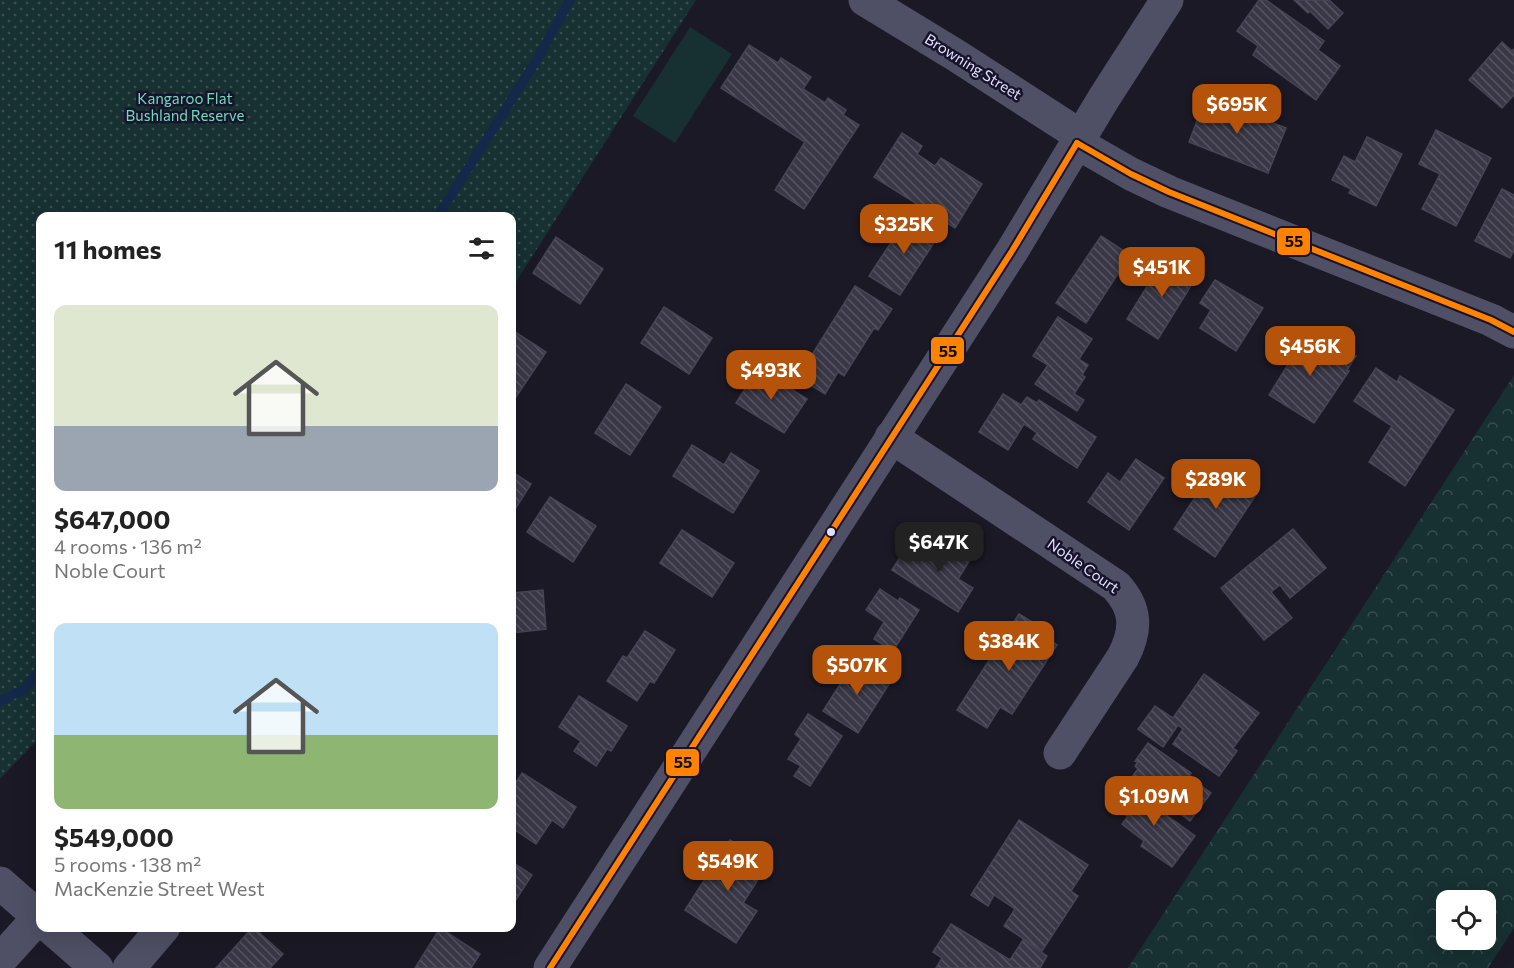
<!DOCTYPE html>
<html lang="en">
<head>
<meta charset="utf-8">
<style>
  :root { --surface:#fff; --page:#f6f6f6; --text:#222; --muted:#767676; --accent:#b45309 }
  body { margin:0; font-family:Commissioner,sans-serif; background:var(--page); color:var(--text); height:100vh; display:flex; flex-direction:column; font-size:22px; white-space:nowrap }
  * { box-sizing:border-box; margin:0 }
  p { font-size:20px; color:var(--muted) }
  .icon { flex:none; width:33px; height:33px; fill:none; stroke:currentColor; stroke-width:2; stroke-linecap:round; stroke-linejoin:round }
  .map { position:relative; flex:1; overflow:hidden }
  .panel { position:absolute; left:36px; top:212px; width:480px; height:720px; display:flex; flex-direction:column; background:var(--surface); border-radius:12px; box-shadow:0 6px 24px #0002 }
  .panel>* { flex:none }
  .controls { position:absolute; left:1436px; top:890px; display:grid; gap:12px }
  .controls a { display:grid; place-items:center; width:60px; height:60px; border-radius:12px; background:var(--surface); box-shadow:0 6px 24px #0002; font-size:30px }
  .price { position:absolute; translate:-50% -51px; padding:0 14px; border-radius:12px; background:var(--accent); color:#fff; font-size:20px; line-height:39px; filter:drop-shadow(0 2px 3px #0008) }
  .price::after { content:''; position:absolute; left:50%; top:36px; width:18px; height:14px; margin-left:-9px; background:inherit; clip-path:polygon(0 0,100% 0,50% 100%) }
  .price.current { background:#222; color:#fff }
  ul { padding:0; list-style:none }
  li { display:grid; align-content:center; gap:12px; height:318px; padding:0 18px }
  li span { display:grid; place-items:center; height:186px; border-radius:12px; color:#555 }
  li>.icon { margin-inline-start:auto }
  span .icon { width:108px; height:108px; fill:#fffc; stroke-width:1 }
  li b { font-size:26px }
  h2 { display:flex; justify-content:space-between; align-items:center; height:72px; padding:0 18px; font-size:26px }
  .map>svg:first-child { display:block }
</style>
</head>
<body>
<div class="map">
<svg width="1514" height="968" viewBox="0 0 1514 968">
  <defs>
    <pattern id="forest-crowns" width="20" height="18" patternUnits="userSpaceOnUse" patternTransform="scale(1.5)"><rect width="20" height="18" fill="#173031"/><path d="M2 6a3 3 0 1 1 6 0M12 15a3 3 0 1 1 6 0" fill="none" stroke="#384e50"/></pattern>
    <pattern id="park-dots" width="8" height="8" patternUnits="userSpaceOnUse" patternTransform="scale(1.5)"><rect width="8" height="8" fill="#173031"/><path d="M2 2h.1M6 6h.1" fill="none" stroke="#384e50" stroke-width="1.8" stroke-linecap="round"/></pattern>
    <pattern id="building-back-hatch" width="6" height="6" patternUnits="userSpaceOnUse" patternTransform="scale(1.5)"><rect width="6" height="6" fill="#3a3846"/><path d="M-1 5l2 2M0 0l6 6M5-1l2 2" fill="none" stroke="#565462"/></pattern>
  </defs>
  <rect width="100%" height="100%" fill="#1a1925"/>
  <!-- forest -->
  <path fill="url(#forest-crowns)" fill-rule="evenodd" d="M1514,375v553l-26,40h-360zM1446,900h39v39h-39z"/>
  <!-- park -->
  <path fill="url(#park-dots)" d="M0,0h696l-184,288v-72h-472v521l-40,42z"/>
  <!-- pitch -->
  <path fill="#173031" d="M690,27l42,27 -57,89 -42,-27z"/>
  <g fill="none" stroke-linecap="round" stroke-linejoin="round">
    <!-- stream -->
    <g stroke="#14284b" stroke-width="9">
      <path d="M438,216l98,-155 34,-61"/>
      <path d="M0,701l24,-12 16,-19"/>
    </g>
  </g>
  <!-- building -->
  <g fill="url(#building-back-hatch)" stroke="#474457" stroke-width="1.5">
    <path d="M1259,0h7l58,41 -6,9 22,16 -24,34 -63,-45 5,-9 -21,-15z"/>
    <path d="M1294,0h35l14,13 -15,16 -18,-18 -2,2z"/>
    <path d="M1502,42l10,9 2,-2v46l-12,13 -33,-28z"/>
    <path d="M749,45l29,18 3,-5 30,19 -8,12 22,14 3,-5 18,12 -3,5 16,10 -55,84 -29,-19 30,-48 -84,-54z"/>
    <path d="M1206,97l80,31 -18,45 -79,-31z"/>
    <path d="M1436,130l55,28 -35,68 -34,-17 18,-35 -21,-10z"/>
    <path d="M902,133l20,13 -5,8 18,12 6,-8 41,26 -27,44 -81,-51z"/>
    <path d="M1367,137l35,17 -26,52 -27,-13 2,-4 -19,-9 12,-24 11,6z"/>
    <path d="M1502,189l12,6v55l-4,8 -35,-17z"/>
    <path d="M909,215l30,20 -39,60 -31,-19z"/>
    <path d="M1101,236l29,19 -44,68 -30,-20z"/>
    <path d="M556,237l47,32 -23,35 -47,-31z"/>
    <path d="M1165,257l32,19 -39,63 -31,-20z"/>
    <path d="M1215,280l48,28 -27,43 -36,-23 11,-18 -11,-7z"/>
    <path d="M855,286l37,23 -14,21 -4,-2 -30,48 -6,-4 -13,22 -27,-17z"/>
    <path d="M664,307l48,31 -23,36 -48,-31z"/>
    <path d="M1058,317l34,22 -13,20 9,6 -6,10 3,2 -11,17 10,6 -7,11 -42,-27 13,-19 -15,-9z"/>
    <path d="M512,330l34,22 -32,48 -2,-2z"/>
    <path d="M1306,336l31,20 5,-9 14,9 -9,14 2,1 -35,52 -45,-28 20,-32 -11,-8 11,-16 11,7z"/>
    <path d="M758,368l49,31 -23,34 -48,-30z"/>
    <path d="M1376,368l21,14 3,-6 54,34 -49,76 -36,-24 23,-36 -38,-25z"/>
    <path d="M626,384l35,23 -31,48 -35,-22z"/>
    <path d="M1003,394l18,11 6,-8 10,6 2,-3 57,37 -19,31 -44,-29 4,-6 -13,-9 -16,26 -29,-18z"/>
    <path d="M692,445l32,20 7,-12 28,18 -26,42 -60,-37z"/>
    <path d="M1136,459l28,19 -35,52 -41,-28 20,-29 12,9z"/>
    <path d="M1218,463l41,27 -44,67 -41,-28z"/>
    <path d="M512,472l19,12 -19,30z"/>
    <path d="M550,497l46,29 -23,36 -46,-30z"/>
    <path d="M1293,529l33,39 -36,30 -10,-13 -9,7 21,26 -28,22 -43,-52z"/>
    <path d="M682,530l52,33 -22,34 -52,-34z"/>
    <path d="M940,540l13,8 3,-4 17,11 -15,24 15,9 -15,24 -66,-42 13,-21 20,14z"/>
    <path d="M880,589l18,12 2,-3 19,12 -26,41 -19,-12 10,-17 -18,-12z"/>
    <path d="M543,590l3,39 -34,4v-40z"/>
    <path d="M1019,614l30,18 -3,5 11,8 -45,69 -12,-7 -13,21 -30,-18z"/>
    <path d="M645,631l30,19 -21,33 -4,-2 -13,20 -30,-20 16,-25 4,2z"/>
    <path d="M856,659l35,22 -33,52 -35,-22z"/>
    <path d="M1204,674l55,39 -26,35 4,3 -18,25 -46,-32 10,-15 -5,-4 -15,22 -25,-18 17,-23 18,12z"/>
    <path d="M579,696l48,30 -16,25 -4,-2 -11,17 -22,-15 7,-10 -22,-14z"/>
    <path d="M808,714l34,22 -32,50 -16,-10 7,-10 -13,-7 13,-20 -6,-5z"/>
    <path d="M1148,743l43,30 -2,4 22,16 -21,28 -59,-43 7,-9 -3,-3 3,-4 -3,-1z"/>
    <path d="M522,773l54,34 -13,21 -11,-8 -16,24 -24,-16v-39z"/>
    <path d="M1131,784l30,22 -3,3 37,27 -23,31 -31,-21 3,-5 -22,-17 6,-8 -6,-3 4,-6 -8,-6z"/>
    <path d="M1019,820l69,45 -17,26 7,5 -36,55 -38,-25 11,-17 -21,-14 -6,11 -17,-11z"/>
    <path d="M730,840l38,24 -25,39 14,8 -21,32 -51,-33z"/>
    <path d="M512,862l20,13 -20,31z"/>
    <path d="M951,924l59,36 13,-20 24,16 -7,12h-104l6,-10 -9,-6z"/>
    <path d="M253,927l30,27 -13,14h-54z"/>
    <path d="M440,928l40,26 -9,14h-56z"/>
  </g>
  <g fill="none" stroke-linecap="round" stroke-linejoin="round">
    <!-- minor -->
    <g stroke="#4f4f65" stroke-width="33">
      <path d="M865,0l92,56 124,80"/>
      <path d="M1077,143l54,31 38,18 322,128 23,12"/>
      <path d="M891,437l225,149c21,23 21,44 7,71l-63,96"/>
      <path d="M0,883l40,35"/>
      <path d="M50,927l47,41"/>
      <path d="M0,960l39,-43"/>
      <path d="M129,968l35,-41"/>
      <path d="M550,968l462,-717 92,-153 63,-98"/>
    </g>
    <defs>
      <g id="bus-1">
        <path d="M1077,143l54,31 38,18 322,128 23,12"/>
        <path d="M550,968l462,-717 65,-108"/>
      </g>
    </defs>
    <!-- bus-1 casing -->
    <use href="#bus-1" stroke="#17132b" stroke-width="10"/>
    <!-- bus-1 -->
    <use href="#bus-1" stroke="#ff8200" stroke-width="6"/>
  </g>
  <!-- markers -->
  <circle fill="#e2dffd" stroke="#17132b" stroke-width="2" cx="831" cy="532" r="5"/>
  <g text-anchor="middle" stroke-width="5" stroke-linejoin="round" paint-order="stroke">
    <!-- street labels -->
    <g font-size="15" fill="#e2dffd" stroke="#17132b">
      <text transform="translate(973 67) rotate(32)" y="5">Browning Street</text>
      <text transform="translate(1083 566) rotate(35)" y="5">Noble Court</text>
    </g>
    <!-- park labels -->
    <g font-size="15" fill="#6ddbbe" stroke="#17132b">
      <text x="185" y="104">Kangaroo Flat<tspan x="185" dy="17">Bushland Reserve</tspan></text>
    </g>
  </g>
  <g stroke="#17132b" stroke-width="2">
    <rect x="1276" y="227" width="35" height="29" rx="6" fill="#ff8200"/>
    <rect x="930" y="336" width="35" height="29" rx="6" fill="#ff8200"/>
    <rect x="665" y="748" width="35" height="29" rx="6" fill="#ff8200"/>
  </g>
  <g font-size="16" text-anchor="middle" font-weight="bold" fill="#111">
    <text x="1294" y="247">55</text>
    <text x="948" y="357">55</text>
    <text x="683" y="768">55</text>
  </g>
</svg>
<div class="controls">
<a><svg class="icon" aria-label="locate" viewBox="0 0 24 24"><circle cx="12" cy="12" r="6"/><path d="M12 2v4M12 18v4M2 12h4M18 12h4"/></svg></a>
</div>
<b class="price" style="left:1237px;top:135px">$695K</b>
<b class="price" style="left:904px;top:255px">$325K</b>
<b class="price" style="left:1162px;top:298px">$451K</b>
<b class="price" style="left:1310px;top:377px">$456K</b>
<b class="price" style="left:771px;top:401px">$493K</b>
<b class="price" style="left:1216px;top:510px">$289K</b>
<b class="price current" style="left:939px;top:573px">$647K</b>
<b class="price" style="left:1009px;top:672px">$384K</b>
<b class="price" style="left:857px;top:696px">$507K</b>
<b class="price" style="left:1154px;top:827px">$1.09M</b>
<b class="price" style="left:728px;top:892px">$549K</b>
<section class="panel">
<h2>11 homes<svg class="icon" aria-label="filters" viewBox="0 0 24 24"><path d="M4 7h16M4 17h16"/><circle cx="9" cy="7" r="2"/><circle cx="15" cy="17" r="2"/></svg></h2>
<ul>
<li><span style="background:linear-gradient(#dfe7d0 65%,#9aa5b1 0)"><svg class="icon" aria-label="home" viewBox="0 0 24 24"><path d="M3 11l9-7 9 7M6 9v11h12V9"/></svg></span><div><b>$647,000</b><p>4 rooms · 136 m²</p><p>Noble Court</p></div></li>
<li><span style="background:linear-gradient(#bfe0f5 60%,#8fb573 0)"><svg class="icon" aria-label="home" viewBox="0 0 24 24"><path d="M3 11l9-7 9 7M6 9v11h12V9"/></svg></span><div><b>$549,000</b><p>5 rooms · 138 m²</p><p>MacKenzie Street West</p></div></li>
</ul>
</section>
</div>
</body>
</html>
